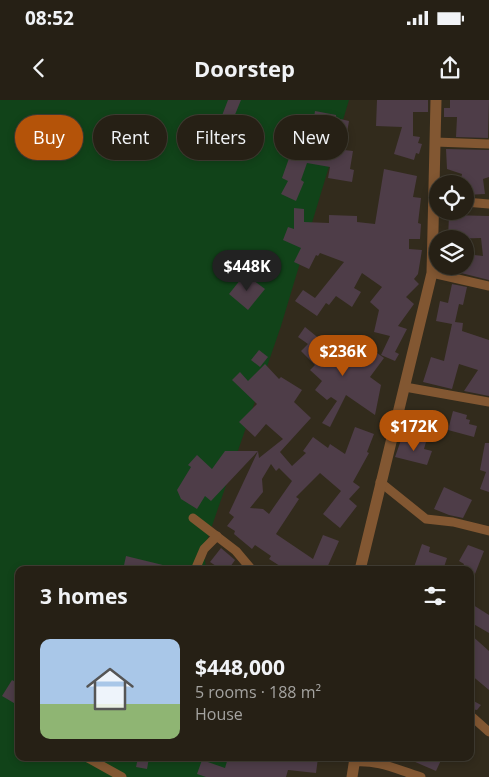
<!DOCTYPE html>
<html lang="en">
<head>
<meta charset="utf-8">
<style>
  :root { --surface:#262015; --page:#2e281e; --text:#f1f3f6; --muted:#a4a3a0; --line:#423e34; --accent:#b45309 }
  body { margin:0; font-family:"Open Sans",sans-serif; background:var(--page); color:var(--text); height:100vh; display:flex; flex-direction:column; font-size:19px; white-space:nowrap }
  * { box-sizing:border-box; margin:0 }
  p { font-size:16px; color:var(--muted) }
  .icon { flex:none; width:28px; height:28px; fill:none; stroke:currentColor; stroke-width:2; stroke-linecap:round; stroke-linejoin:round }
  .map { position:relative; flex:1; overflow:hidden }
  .panel { position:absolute; left:15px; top:466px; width:459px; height:195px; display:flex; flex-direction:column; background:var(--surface); border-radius:10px; box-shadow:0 2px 8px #0003,0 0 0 1px var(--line) }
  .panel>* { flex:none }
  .hud { position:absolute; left:15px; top:15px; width:460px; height:45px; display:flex; gap:10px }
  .tools { position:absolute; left:429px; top:75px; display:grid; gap:10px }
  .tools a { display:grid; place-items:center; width:45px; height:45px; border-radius:50%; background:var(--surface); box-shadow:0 2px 8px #0003,0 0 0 1px var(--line); font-size:25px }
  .price { position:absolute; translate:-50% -42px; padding:0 11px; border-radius:18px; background:var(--accent); color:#fff; font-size:16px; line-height:32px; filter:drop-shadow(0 1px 2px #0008) }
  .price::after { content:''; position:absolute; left:50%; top:30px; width:15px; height:11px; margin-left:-8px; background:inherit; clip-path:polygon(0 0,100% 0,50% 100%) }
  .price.on { background:#222; color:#fff }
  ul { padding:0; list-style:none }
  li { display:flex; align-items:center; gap:15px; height:125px; padding:0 25px }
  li+li { border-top:1px solid var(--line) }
  li span { display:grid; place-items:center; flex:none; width:140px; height:100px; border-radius:10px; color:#555 }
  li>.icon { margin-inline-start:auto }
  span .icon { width:60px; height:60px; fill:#fffc; stroke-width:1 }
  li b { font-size:21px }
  h2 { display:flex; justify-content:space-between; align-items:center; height:60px; padding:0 25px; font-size:21px }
  .pill { padding:0 18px; border-radius:22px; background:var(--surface); box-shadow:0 2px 8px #0003,0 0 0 1px var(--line); font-size:18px; line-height:45px }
  .pill.on { background:var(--accent); color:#fff }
  .status { display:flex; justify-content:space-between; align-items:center; height:35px; padding:0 25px; background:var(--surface); direction:ltr }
  .status svg { height:14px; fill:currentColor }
  header { display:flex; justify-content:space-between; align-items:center; height:65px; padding:0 25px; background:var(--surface); font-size:22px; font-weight:700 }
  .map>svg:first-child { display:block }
</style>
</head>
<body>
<div class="status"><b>08:52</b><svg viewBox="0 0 49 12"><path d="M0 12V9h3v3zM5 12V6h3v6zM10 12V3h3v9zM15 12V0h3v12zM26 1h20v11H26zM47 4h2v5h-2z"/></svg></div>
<header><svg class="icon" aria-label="back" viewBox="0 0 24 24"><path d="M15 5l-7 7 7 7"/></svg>Doorstep<svg class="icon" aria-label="share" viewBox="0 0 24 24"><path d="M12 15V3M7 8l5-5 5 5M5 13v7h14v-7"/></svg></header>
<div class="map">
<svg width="489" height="677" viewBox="0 0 489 677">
  <rect width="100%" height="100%" fill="#322b1c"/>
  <!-- green -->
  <path fill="#114319" d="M0,0h349l-68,226 -77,223 2,21h-187v188h215l11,19h-245z"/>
  <!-- building -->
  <g fill="#4e3d48" fill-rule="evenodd">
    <path d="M228,0h13l-7,17 5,2 -4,13 -17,-6z"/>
    <path d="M377,0h51v12h-15v24l7,1 -2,6 4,1 -3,10 -3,-1 -2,7 -20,-6 8,-27 -26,-1z"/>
    <path d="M450,0h39l-1,38 -32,-1 1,-20h-13v-9h6z"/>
    <path d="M315,11l21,4v3l13,3 -5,29 9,1 -3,18 4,1 -2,12 -24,-4 2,-11 -23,-4 -6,17 3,2 -8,19 -15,-7 7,-13 -6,-3 11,-31 11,4 8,-20z"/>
    <path d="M446,49l43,1v27l-6,2 2,15 -20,1v-11h-5l2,-10 -15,-5z"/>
    <path d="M384,69l33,7 -4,21 8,1 -3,25 3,1 -1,15h-11v10l13,1 -4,24 -4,5 5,5 -13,13 8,7 -16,22 9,3 -12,23 4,2 -4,7 -14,-6 9,-19 -16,-4 5,-22 -9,-8 12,-15 -20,-14 -8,15 7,4 -9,15 -16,-11 -7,9 -3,-2 -9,13 -22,-15 8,-11 12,8 29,-36 -24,-9 -2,3 -2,-1 -7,14 -15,-7 7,-14 -18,-8 5,-13 6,2v-21l10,1v13l25,1v-8l28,1v6l18,2z"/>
    <path d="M449,115l40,1v64l-28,-7v-7h4v-12l18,2 -2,-18 -33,1z"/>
    <path d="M245,174l20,15 -17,21 -19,-16z"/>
    <path d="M452,184l15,3 -4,18 -4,-1 -4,18 8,1 -1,8 27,9v56l-25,-5 14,-21 -19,-6 -7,25 -29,-7 8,-25 13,4 8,-37 -16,-3 4,-20 8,2z"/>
    <path d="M305,227l22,18 -4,5 18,18 12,-13 10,9 10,-14 11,8 -14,19 11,8 -6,30 -29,-20 -16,32 -8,-4 15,-22 -6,-4 -4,3 -12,-10 7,-9 -12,-11 5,-5 -14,-14 7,-7 -10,-7z"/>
    <path d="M259,250l9,7 -8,10 -9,-7z"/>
    <path d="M265,264l14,15 2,-2 21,13 -8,12 17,16 -31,34 12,14 14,-13 -3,-2 10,-14 15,11 2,-4 15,10 10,-27 19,7 -7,18 2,1 -16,29 7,5 -11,12 8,7 -17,22 -17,-14 18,-23 -21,-18 -24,24 3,2 -23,35 37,25 10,-24 16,6 -13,29h-49l3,-4 -11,-7 2,-3 -16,-11 -3,4 -18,-15 1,-3 -8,-5 7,-9 -5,-4 29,-62 1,7 24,-19 -17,-15 -11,13 -16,-15 18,-18 -25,-24 8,-8 8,9zM271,364l5,7 3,-3 13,13 -23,33 -6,-5 -13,-1 13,-16 -1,-13z"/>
    <path d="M453,311l14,4 -1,4 4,1 -1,4 8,2 -3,11 -26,-7z"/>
    <path d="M417,339l9,3 -2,7 8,2 -5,14 -32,-8 6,-17 14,5z"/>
    <path d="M485,343h4v49l-9,-3 6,-17 -6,-2z"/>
    <path d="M225,351h33l-47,50 -6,-5 -8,13 -16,-10 -4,-9 14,-23 -3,-2 9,-10 15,14z"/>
    <path d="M444,387l28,13 -9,18 -14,-3 -15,-6z"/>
    <path d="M422,444l8,3 -1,5 18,6 -4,12h-30z"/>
    <path d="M468,445l16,6 -9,23 -5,-4 -8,-1 2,-5 -5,-3z"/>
    <path d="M221,448l14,12 -7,10h-6l-12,-8z"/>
    <path d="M126,456l45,11v3h-48z"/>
    <path d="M470,503l19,12v18l-19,-11z"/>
    <path d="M470,534l19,17v39l-19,-16z"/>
    <path d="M12,580l7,4v22l-17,-10z"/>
    <path d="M470,599l11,6 -4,5 -7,-1z"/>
    <path d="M138,658h11l-2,11 -11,-2z"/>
    <path d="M228,658h90l-2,15 -28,-3 -2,7h-80l-9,-3 5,-14 23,8z"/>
    <path d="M406,658h36l-6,13z"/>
  </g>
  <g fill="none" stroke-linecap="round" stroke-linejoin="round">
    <!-- minor -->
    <g stroke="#825732" stroke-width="9">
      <path d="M435,42l54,2"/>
      <path d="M465,102l24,2"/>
      <path d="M432,173l57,13"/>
      <path d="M405,287l84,15"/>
      <path d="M380,382l46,37 27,3 36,9"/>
      <path d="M193,418l43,33 16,19"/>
      <path d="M195,470l9,-21 13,-13"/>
      <path d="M470,615l19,17"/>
      <path d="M88,658l34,19"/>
      <path d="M354,662c26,-2 43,8 67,15"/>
    </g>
    <!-- tertiary -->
    <g stroke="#825732" stroke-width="11">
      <path d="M360,470l72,-297 4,-173"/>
      <path d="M352,677l3,-19"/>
    </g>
  </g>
</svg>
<div class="tools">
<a><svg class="icon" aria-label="locate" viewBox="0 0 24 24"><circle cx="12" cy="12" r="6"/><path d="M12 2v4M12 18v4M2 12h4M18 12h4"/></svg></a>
<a><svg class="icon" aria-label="layers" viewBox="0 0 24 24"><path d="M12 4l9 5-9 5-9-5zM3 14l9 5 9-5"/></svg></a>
</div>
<b class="price on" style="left:247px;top:192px">$448K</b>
<b class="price" style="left:343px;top:277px">$236K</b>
<b class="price" style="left:414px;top:352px">$172K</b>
<div class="hud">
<a class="pill on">Buy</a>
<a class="pill">Rent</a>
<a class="pill">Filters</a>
<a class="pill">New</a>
</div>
<section class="panel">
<h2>3 homes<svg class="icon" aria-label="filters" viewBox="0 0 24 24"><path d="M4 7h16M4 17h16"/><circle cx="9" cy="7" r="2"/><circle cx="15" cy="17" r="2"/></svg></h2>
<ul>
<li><span style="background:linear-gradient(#a9c7e8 65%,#8fb573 0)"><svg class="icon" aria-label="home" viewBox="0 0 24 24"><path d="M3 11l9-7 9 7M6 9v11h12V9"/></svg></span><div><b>$448,000</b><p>5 rooms · 188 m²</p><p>House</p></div></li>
</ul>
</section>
</div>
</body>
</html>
